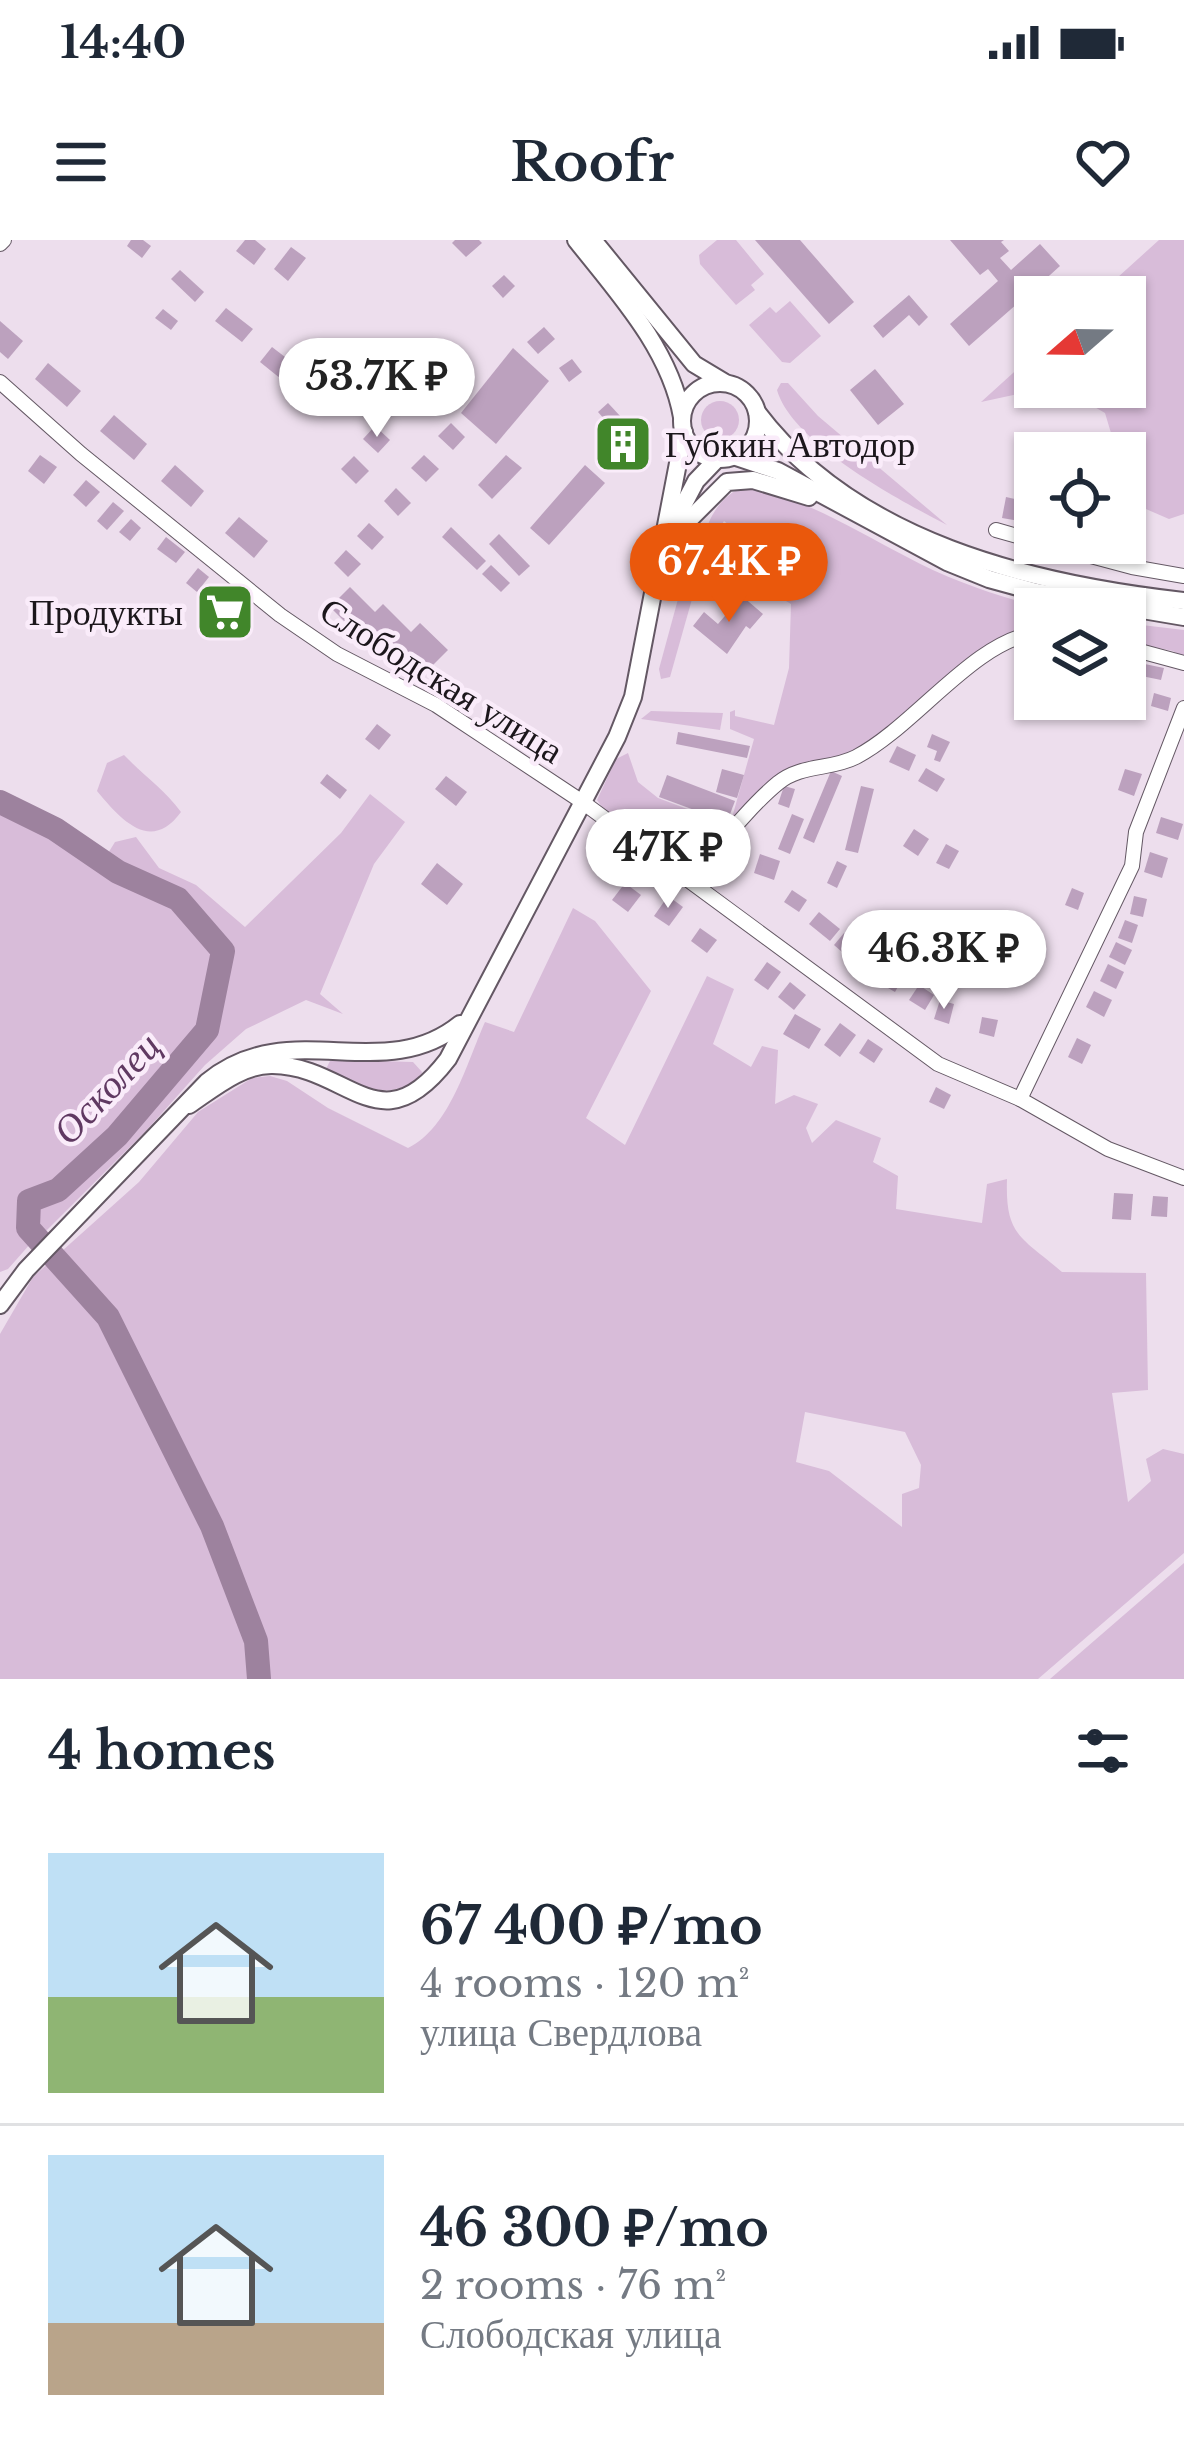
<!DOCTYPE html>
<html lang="en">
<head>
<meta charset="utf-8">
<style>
  :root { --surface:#fff; --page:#f2f2f3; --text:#1f2937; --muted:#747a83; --line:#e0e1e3; --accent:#ea580c }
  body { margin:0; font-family:"Libre Baskerville",serif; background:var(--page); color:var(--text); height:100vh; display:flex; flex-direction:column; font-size:45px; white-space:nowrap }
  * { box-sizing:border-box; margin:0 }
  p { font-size:39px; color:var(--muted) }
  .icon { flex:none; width:66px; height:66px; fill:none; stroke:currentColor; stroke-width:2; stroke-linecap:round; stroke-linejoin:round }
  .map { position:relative; height:1439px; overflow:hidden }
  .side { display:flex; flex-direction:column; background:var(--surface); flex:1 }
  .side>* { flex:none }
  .needle { width:78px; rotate:250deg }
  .tools { position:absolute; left:1014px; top:36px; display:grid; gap:24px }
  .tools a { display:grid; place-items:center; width:132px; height:132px; border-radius:0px; background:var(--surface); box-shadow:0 3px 9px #0004; font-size:60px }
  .price { position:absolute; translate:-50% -102px; padding:0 27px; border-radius:42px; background:#fff; color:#222; font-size:39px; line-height:78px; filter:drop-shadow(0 3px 6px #0008) }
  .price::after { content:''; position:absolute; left:50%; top:72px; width:36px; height:27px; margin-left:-18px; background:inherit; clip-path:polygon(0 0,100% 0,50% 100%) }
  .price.selected { background:var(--accent); color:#fff }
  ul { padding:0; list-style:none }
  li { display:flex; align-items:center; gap:36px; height:300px; padding:0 48px }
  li+li { border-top:3px solid var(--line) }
  li span { display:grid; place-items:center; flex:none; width:336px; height:240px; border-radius:0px; color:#555 }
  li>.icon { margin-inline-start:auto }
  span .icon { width:144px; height:144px; fill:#fffc; stroke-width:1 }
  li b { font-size:51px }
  h2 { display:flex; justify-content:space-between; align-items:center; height:144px; padding:0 48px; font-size:51px }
  .status { display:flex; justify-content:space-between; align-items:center; height:84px; padding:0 60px; background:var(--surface); direction:ltr }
  .status svg { height:33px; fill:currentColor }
  header { display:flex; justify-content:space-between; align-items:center; height:156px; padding:0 48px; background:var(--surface); font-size:54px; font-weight:600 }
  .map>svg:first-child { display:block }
</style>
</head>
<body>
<div class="status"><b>14:40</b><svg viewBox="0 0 49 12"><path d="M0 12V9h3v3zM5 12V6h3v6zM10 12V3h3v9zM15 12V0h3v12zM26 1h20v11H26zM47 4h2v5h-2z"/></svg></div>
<header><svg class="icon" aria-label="menu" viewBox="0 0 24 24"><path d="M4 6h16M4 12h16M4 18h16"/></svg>Roofr<svg class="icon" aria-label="heart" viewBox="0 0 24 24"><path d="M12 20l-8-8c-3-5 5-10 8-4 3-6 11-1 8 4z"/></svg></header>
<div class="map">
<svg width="1184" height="1439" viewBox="0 0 1184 1439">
  <rect width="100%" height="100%" fill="#eddeed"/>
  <!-- green -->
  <g fill="#d8bcd9" fill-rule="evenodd">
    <path d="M717,0h19l28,34 -13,11 4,5 -19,15 -36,-41 -1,-9z"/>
    <path d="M1159,0h25v274l-15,5 -37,-16 -7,-23v-27h-8l-12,-40 -45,-26h65v-90h-29z"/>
    <path d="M790,61l31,35 -31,27 -8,-1 -33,-37 21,-18 6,6z"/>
    <path d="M1035,113v34h15l-69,15z"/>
    <path d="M781,143h7l30,33 129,109c-48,-25 -155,-82 -170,-135z"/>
    <circle cx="720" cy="180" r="19"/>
    <path d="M745,247c59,10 109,43 162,70 44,24 91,39 139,52h-11v18c-64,7 -104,75 -156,108 -10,6 -20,14 -31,18 -20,9 -44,7 -62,18 -46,29 -82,116 -148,65 -15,-11 -31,-20 -41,-36l19,-41 12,-6 10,29 20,16 72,27 24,-86 -24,-10v-17l5,-2v6l39,9 15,-57 2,-64 -51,-30 16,-27 -32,-26 -17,29 -4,-10c5,-22 19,-47 42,-53z"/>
    <path d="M687,326l6,3 1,23 -24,85 -9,2 -2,-10z"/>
    <path d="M1125,383l59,7v28l-11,-7 -48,-10z"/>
    <path d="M651,471l72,2 -3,17 -79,-11z"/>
    <path d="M124,515c20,21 40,34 57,57 -30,41 -59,9 -84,-21l10,-28z"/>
    <path d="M370,554l35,28 -31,42 -54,130 23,20 -37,-14 -60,29 -41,36 -60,67 -100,100 -14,-6 3,-24 26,-8 60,-54 92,-108 18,-83 -56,-39 45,42 -18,75 -90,106 -57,51 -30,13 -3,34 10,12 -23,26 -8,3v-466l56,29 41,36 18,-29 21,-5 23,31 37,17 49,42 96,-94z"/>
    <path d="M573,668l22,13 56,70 -65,127 39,27 82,-169 27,13 -21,55 38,23 11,-21 16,4 -3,54 19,-9 24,9 -12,24 6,15 24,-23 45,18 -8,24 25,14 -2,33 86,14 5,-39 20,-5c-2,58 15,58 55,93l84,1 2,117 -36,3 16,109 23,-21 -5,-22 17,-10 21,5v99l-146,126h-1038v-345l33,-57 106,-95 59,-70 54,-34 18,-2 17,5 41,27 80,40c42,-20 59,-86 77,-126l29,10zM805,1172l100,20 16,33 -2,23 -17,6v33l-73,-56 -33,-9z"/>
    <path d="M342,820l71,2 9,10 -2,8c-42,21 -54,6 -94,-11l4,-8z"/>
    <path d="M1184,1323v116h-134z"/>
  </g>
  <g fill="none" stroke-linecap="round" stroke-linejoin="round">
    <!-- river -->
    <path stroke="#9d829e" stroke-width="24" d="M0,562l55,27 63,43 60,27 45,52 -16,79 -90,106 -59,54 -29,11 -1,27 80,89 104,209 44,115 3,38"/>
  </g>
  <!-- building -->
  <g fill="#bca1be">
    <path d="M131,0h12l8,6 -9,12 -15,-12z"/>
    <path d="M245,0h10l11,9 -12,16 -18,-14z"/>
    <path d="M455,0h24l3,3 -16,14 -14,-14z"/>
    <path d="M755,0h45l54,62 -25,22z"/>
    <path d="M950,0h54l-3,2 8,9 -9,7 11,12 29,-26 20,22 -30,27 3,4 -11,11 -4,-5 -49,43 -19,-22 48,-43 -10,-12 -8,6z"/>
    <path d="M291,7l15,11 -18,23 -14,-12z"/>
    <path d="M180,30l24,22 -9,10 -24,-23z"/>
    <path d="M504,35l11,11 -12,12 -11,-12z"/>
    <path d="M909,55l19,22 -9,9 -10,-11 -26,23 -10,-12z"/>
    <path d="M226,68l27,21 -11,13 -27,-21z"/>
    <path d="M163,69l15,12 -7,9 -16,-12z"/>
    <path d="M0,81l23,20 -15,18 -8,-7z"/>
    <path d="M544,87l11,12 -17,15 -11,-12z"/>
    <path d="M272,107l26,20 -12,16 -26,-21z"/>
    <path d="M513,108l36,33 -53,63 -35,-31z"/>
    <path d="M572,119l10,13 -13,10 -10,-14z"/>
    <path d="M48,123l33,28 -14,16 -32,-28z"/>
    <path d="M875,129l29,35 -26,21 -28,-35z"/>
    <path d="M407,149l15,14 -12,13 -15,-14z"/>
    <path d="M608,163l14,15 -10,10 -14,-16z"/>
    <path d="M114,175l33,29 -13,16 -34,-29z"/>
    <path d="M630,178l18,18 -31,33 -19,-17z"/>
    <path d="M451,183l14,14 -12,13 -15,-14z"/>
    <path d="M375,186l15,14 -12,13 -15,-14z"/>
    <path d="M40,215l17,12 -13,17 -16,-13z"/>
    <path d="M424,215l15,14 -13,13 -15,-14z"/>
    <path d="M506,215l16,13 -30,31 -14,-14z"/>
    <path d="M354,216l15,15 -13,13 -15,-15z"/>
    <path d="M175,225l29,26 -13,16 -30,-26z"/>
    <path d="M585,225l20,18 -56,62 -19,-17z"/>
    <path d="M86,240l14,12 -14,15 -13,-12z"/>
    <path d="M396,248l15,15 -13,13 -14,-15z"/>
    <path d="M1006,257l17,4 -4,20 -17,-3z"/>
    <path d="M113,262l11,9 -17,19 -10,-9z"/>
    <path d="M239,277l29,24 -14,17 -29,-25z"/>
    <path d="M131,279l10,9 -11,13 -11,-9z"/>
    <path d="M369,283l15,14 -12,13 -15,-14z"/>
    <path d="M451,287l35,34 -9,9 -35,-33z"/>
    <path d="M499,294l31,32 -11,10 -30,-32z"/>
    <path d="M166,297l19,15 -9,11 -19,-14z"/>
    <path d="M346,310l15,14 -13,13 -14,-14z"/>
    <path d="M491,325l19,18 -9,9 -19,-18z"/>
    <path d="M198,328l11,9 -12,15 -11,-9z"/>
    <path d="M350,347l25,25 8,-8 28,28 9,-9 28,27 -23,23 -28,-28 -5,5 -29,-28 -9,9 -24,-24z"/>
    <path d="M226,350l20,16 -23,28 -19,-16z"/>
    <path d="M742,356l21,18 -13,15 -4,-3 -19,28 -34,-28 11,-14 14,12z"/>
    <path d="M1135,422l29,6 -3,12 -29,-6z"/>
    <path d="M1154,453l17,5 -3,13 -17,-5z"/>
    <path d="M377,484l14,11 -12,15 -14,-11z"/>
    <path d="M678,492l72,14 -3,12 -71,-14z"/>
    <path d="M932,494l18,8 -10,20 -6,-2 3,-9 -10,-4z"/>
    <path d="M897,506l19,9 -7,16 -20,-9z"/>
    <path d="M926,528l19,11 -8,13 -19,-11z"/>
    <path d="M722,529l22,6 -7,23 -21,-6z"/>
    <path d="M1125,529l17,5 -8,22 -16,-6z"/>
    <path d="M831,531l11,5 -28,67 -11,-5z"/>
    <path d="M327,534l20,16 -7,9 -20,-16z"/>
    <path d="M667,535l68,26 -8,21 -68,-25z"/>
    <path d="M446,536l21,16 -11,14 -21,-17z"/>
    <path d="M784,546l11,3 -6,19 -11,-4z"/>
    <path d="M861,546l13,3 -16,64 -13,-3z"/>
    <path d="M792,574l12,5 -14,35 -12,-5z"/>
    <path d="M1161,577l22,7 -5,16 -22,-7z"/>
    <path d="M914,589l15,10 -11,17 -15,-10z"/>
    <path d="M946,604l13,7 -10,18 -13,-6z"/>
    <path d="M1150,612l18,6 -6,20 -18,-6z"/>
    <path d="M760,614l20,7 -6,19 -20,-7z"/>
    <path d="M837,621l10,5 -10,22 -10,-5z"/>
    <path d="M437,623l26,21 -16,21 -26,-21z"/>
    <path d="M612,623l11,8 -10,13 -11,-8z"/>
    <path d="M625,643l16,12 -13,17 -16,-12z"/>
    <path d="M1072,648l12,5 -6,17 -13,-5z"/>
    <path d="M792,650l15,10 -8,12 -15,-10z"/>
    <path d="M668,656l15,11 -14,19 -15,-10z"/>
    <path d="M1134,656l13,3 -4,18 -13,-3z"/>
    <path d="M819,672l21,17 -10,12 -21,-17z"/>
    <path d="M1125,680l13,5 -6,18 -14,-5z"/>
    <path d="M700,688l17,12 -10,13 -16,-12z"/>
    <path d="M844,693l16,14 -10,12 -16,-14z"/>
    <path d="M1116,702l16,8 -7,15 -16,-8z"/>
    <path d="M866,708l11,11 -12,13 -12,-10z"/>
    <path d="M767,722l14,10 -13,18 -14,-10z"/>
    <path d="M1108,724l16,8 -8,17 -16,-8z"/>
    <path d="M891,728l13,8 -9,16 -14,-8z"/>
    <path d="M790,742l16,13 -12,15 -16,-13z"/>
    <path d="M919,745l15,10 -9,15 -16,-10z"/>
    <path d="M1094,751l18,9 -8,17 -18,-10z"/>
    <path d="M940,760l14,4 -5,20 -15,-5z"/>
    <path d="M795,774l26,15 -12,20 -26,-15z"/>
    <path d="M982,777l16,3 -4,17 -15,-4z"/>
    <path d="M840,783l16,12 -16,22 -16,-12z"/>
    <path d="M1077,798l14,7 -9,19 -14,-7z"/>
    <path d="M868,799l15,10 -9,14 -15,-10z"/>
    <path d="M936,847l15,8 -7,14 -15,-7z"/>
    <path d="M1114,953l19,1 -2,26 -19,-1z"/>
    <path d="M1153,956l15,1 -1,20 -16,-1z"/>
  </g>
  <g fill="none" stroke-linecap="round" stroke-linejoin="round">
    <defs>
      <g id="minor">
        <path d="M0,4l4,-4"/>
        <path d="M0,142l81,72 199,161 57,39 99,51 145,96 357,263 82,35 88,50 76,29"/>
        <path d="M996,290l39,11"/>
        <path d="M1042,303l90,24 52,9"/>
        <path d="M1125,407l59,16"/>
        <path d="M659,617c74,-5 69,-33 119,-74 23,-19 53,-13 78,-26 59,-31 117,-115 179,-124"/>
        <path d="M1020,859l112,-233 4,-34 48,-124"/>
      </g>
      <g id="major">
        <path d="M576,0c42,53 94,109 106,177"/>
        <path d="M593,0l101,124 30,18"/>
        <circle cx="720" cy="181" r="38"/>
        <path d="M757,172c98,130 275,172 427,189"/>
        <path d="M733,216l45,15 169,91 42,17 47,13 148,25"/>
        <path d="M675,281l21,-40 22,-23"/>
        <path d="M666,303l61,-61 26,-2 56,17"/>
        <path d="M189,865c24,-16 53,-41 84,-40 76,1 107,83 175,-6l169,-322 16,-40 51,-265"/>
        <path d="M0,1065l26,-35 181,-188c83,-68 175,5 253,-58"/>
      </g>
    </defs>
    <!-- minor casing -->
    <use href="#minor" stroke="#645864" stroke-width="16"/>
    <!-- major casing -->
    <use href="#major" stroke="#645864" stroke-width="20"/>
    <!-- minor -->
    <use href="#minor" stroke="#fff" stroke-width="14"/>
    <!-- major -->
    <use href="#major" stroke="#fff" stroke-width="16"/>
  </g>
  <!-- icons -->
  <defs>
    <symbol id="building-square" viewBox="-11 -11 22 22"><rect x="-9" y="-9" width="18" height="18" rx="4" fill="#41862a" stroke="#faecfa"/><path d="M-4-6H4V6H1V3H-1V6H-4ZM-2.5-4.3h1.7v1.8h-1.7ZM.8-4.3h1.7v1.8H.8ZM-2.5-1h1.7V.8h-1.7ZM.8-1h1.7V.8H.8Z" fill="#fff"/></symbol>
    <symbol id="supermarket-square" viewBox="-11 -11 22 22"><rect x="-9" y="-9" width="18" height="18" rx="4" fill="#41862a" stroke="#faecfa"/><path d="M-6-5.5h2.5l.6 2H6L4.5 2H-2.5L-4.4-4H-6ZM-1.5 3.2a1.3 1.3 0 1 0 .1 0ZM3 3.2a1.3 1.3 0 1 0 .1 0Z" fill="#fff"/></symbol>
  </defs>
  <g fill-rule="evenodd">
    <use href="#building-square" x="590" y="171" width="66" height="66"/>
    <use href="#supermarket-square" x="192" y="339" width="66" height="66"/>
  </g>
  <g text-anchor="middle" stroke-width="9" stroke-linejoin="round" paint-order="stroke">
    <!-- poi labels -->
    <g font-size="36" fill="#1c171c" stroke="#faecfa" text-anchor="start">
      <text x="665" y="217">Губкин Автодор</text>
      <text x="183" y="385" text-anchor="end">Продукты</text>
    </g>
    <!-- street labels -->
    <g font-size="36" fill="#1c171c" stroke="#faecfa">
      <text transform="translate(442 440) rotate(32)" y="13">Слободская улица</text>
    </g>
    <!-- water labels -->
    <g font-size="39" font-style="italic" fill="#603962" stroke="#faecfa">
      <text transform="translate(106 848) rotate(-47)" y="14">Осколец</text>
    </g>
  </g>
</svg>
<div class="tools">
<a><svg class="needle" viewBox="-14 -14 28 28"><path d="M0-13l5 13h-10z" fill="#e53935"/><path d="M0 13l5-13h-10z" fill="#747a83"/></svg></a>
<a><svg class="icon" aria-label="locate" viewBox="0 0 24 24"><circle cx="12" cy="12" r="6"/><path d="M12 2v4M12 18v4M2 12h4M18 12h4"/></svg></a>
<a><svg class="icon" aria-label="layers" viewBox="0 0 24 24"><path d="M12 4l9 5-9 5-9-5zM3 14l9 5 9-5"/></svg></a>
</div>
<b class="price" style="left:377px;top:200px">53.7K ₽</b>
<b class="price selected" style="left:729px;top:385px">67.4K ₽</b>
<b class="price" style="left:668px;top:671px">47K ₽</b>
<b class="price" style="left:944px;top:772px">46.3K ₽</b>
</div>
<section class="side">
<h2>4 homes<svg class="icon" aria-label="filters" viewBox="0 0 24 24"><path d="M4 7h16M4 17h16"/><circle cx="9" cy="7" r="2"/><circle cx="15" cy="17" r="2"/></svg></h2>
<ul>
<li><span style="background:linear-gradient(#bfe0f5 60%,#8fb573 0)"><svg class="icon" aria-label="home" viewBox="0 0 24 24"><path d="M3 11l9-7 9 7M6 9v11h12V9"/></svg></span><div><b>67 400 ₽/mo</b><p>4 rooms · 120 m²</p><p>улица Свердлова</p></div></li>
<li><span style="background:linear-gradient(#bfe0f5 70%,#b9a48a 0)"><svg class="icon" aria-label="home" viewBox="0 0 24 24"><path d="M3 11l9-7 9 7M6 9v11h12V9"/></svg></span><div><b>46 300 ₽/mo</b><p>2 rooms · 76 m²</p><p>Слободская улица</p></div></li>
</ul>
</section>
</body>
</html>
